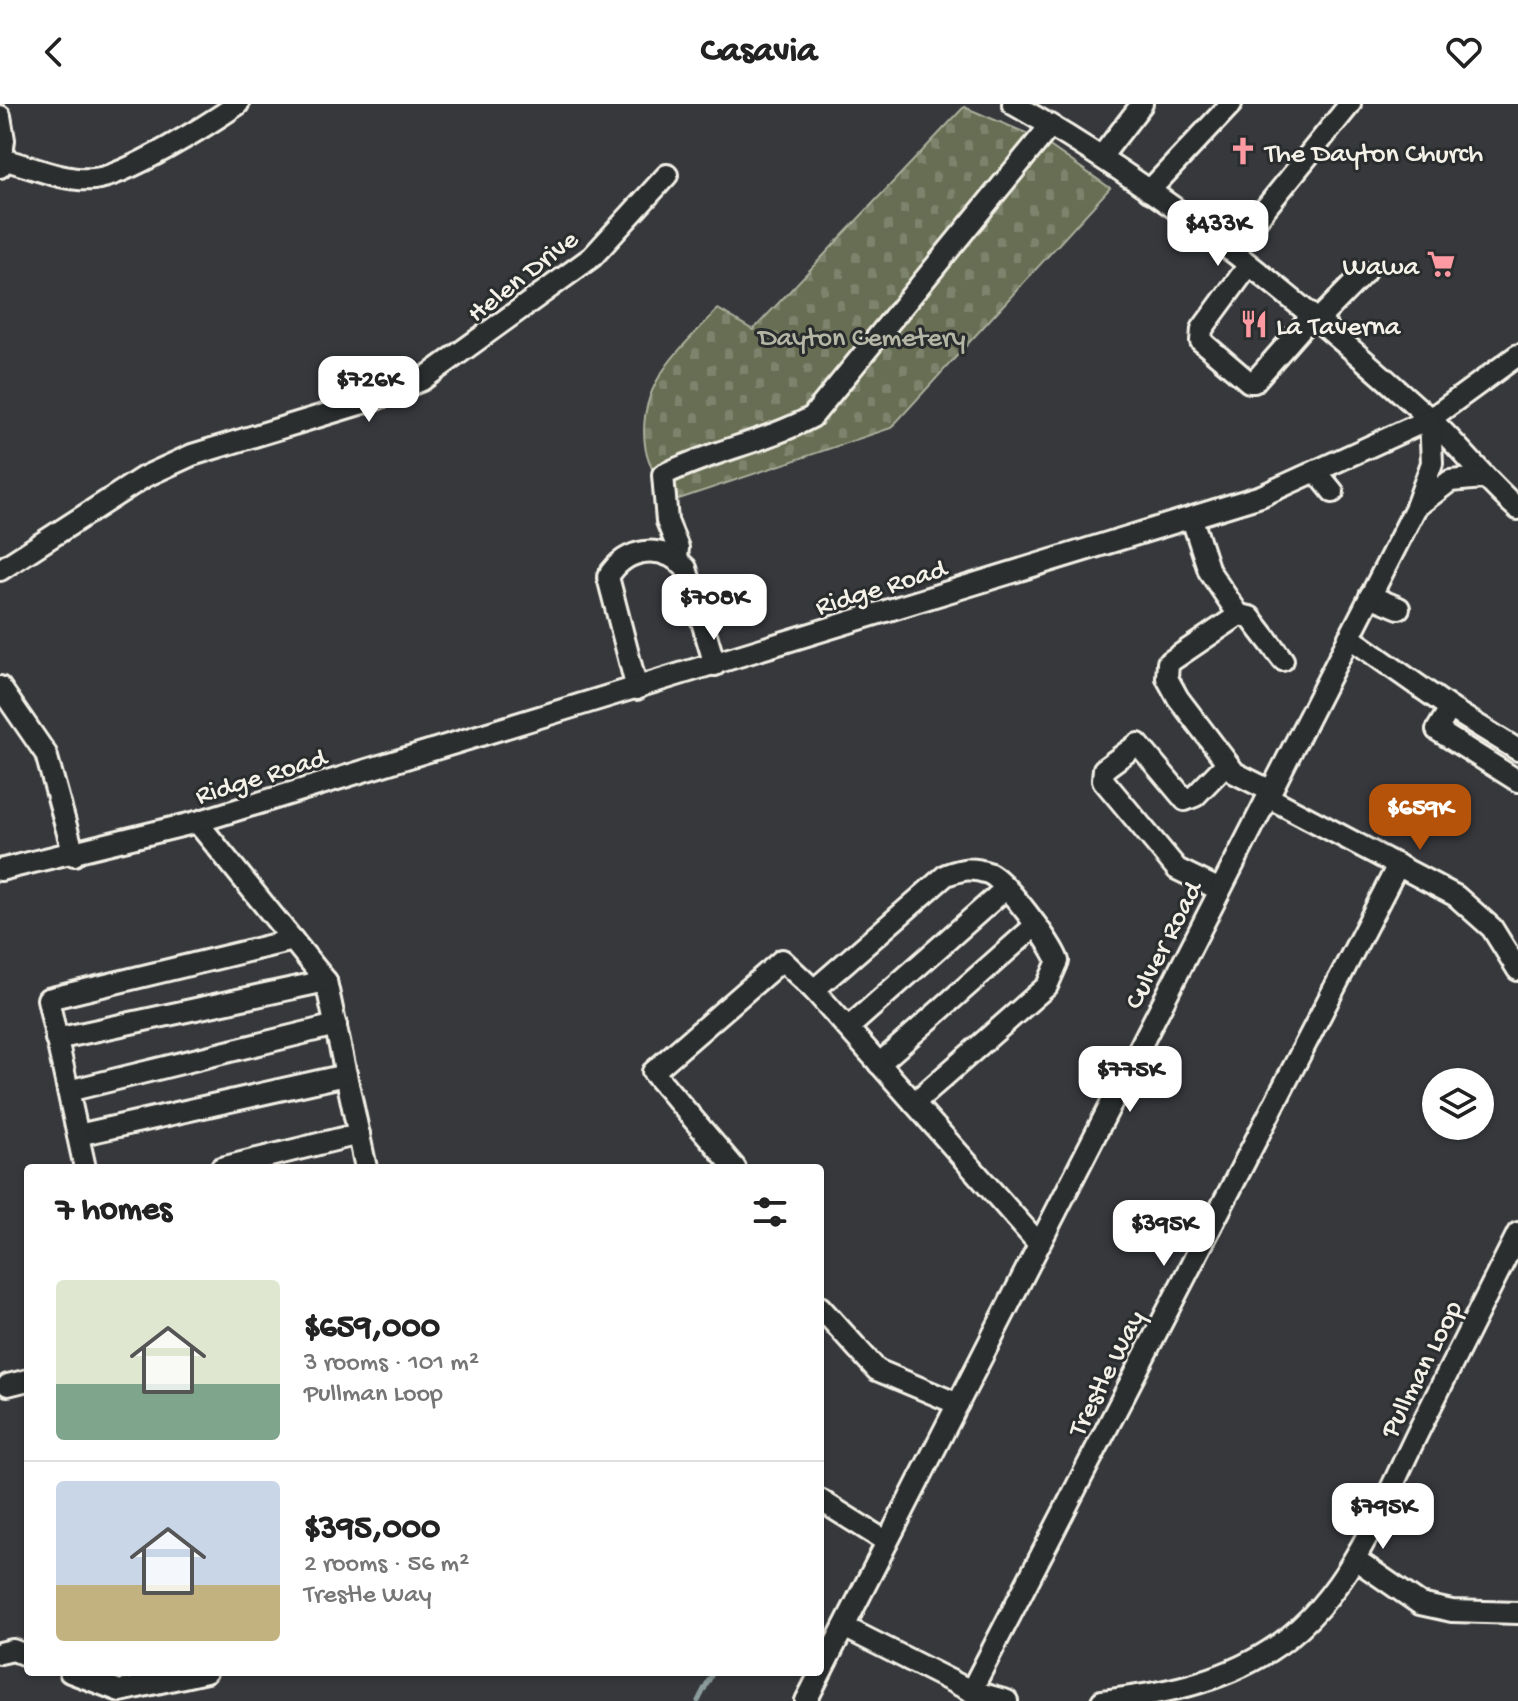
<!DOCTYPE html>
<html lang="en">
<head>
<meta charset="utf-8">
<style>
  :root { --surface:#fff; --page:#f6f6f6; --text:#222; --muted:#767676; --line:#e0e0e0; --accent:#b45309 }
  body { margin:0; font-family:"Gochi Hand",sans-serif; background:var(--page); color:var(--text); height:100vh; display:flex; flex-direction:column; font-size:30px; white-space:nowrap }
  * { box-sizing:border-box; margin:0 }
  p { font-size:26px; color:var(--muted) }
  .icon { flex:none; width:44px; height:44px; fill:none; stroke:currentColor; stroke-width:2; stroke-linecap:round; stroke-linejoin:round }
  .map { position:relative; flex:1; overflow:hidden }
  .side { position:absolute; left:24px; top:1060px; width:800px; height:512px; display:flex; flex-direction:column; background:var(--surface); border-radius:8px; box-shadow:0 2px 6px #0004 }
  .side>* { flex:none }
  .tools { position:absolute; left:1422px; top:964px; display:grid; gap:16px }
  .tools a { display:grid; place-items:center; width:72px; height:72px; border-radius:50%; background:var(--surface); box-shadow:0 2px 6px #0004; font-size:40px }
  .price { position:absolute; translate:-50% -68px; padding:0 18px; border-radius:16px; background:#fff; color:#222; font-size:26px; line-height:52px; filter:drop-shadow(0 2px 4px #0008) }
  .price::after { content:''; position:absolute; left:50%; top:48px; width:24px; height:18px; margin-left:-12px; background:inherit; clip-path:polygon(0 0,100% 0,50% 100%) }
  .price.selected { background:var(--accent); color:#fff }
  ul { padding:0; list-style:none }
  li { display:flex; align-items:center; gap:24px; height:200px; padding:0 32px }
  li+li { border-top:2px solid var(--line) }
  li span { display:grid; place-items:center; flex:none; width:224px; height:160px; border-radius:8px; color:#555 }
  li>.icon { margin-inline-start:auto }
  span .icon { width:96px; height:96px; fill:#fffc; stroke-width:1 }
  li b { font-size:34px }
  h2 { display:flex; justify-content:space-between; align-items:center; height:96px; padding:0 32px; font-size:34px }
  header { display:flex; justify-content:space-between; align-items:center; height:104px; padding:0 32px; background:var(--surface); font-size:36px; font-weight:700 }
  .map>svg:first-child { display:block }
</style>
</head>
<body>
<header><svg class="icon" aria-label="back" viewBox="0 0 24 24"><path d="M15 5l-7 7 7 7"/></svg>Casavia<svg class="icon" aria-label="heart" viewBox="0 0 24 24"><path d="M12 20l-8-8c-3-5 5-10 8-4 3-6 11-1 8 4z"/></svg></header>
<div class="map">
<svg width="1518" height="1597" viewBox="0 0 1518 1597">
  <defs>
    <pattern id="cemetery-stones" width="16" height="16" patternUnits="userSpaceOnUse" patternTransform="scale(2)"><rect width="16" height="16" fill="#676e53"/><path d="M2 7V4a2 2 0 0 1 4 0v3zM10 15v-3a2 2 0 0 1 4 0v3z" fill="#7d836c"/></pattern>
  </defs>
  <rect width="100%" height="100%" fill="#36383c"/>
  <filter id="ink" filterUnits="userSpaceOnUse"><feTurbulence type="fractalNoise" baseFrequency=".0125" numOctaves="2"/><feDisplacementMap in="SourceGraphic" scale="16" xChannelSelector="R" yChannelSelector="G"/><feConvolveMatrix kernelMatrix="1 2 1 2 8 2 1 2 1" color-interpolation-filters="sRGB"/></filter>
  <g filter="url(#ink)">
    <!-- cemetery -->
    <path fill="url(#cemetery-stones)" stroke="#aeb09e" stroke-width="2" d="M964,3l74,31 72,50 -219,240 -224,75c-7,-18 -20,-40 -22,-58 -8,-62 35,-95 73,-136l35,21z"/>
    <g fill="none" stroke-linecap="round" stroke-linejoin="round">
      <!-- stream -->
      <path stroke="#8c9c9c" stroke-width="5" d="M698,1597l15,-29"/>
      <defs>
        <g id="minor">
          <path d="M1013,0c151,85 288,198 416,314 31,29 57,63 89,91"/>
          <path d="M0,12l4,24 -4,27"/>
          <path d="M1101,53l41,-53"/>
          <path d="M2,55c28,7 62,23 92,20 32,-3 115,-55 144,-75"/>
          <path d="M1149,87l82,-87"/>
          <path d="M1231,147l119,-147"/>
          <path d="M1249,161l-47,64 -1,12 48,41h5l58,-66"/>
          <path d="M1318,216l46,-47"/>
          <path d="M1316,367l17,21"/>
          <path d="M1416,403l34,-26 34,-3"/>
          <path d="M1192,415l17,52 30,44"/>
          <path d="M677,454l1,-10 -11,-27 -4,-46c48,-24 102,-33 149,-58l239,-292"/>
          <path d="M0,466l144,-93 48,-22 184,-56 46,-19 170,-123 75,-82"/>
          <path d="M1370,492l29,12"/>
          <path d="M1349,533l101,71 -13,22 81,51"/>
          <path d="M0,583l46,67 28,101"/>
          <path d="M637,585l-29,-112c18,-30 54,-34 78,-9l29,97"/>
          <path d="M1450,604l68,42"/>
          <path d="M1271,687l-36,-18 -57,-75 -11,-20 1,-15 71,-48 11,2 33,43"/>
          <path d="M1268,693l188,99 36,32 26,42"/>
          <path d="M197,718l129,159 40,187"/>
          <path d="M0,766l197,-48 1064,-326 169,-77 88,-64"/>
          <path d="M1220,786l-43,-21 -74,-89 1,-11 34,-25 47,56 10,-4 32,-33"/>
          <path d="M814,886l132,-115c16,-6 26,-8 42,-2 16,5 64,71 70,88l-11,25 -133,117"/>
          <path d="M848,924l157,-139"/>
          <path d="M56,935l270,-58"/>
          <path d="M879,960l157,-139"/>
          <path d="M68,987l268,-66"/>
          <path d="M78,1031l268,-60"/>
          <path d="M85,1064l-37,-169 245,-59"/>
          <path d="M221,1064l138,-34"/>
          <path d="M735,1064l-82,-96 129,-112 32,30 225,254"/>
          <path d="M820,1203l57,63 81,34"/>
          <path d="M8,1281l20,-5"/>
          <path d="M820,1396l67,42"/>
          <path d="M1355,1455l65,45 32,7 66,2"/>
          <path d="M844,1523l127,64 36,10"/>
          <path d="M0,1549l13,-3 15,6"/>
          <path d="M70,1568l50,19 86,-19"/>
          <path d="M971,1587l427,-826"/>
          <path d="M806,1597l610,-1194 16,-44 -2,-44"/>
          <path d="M1102,1597c59,-7 117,-18 167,-50 78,-48 112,-145 151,-223 33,-65 65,-130 98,-195"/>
        </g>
      </defs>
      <!-- minor casing -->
      <use href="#minor" stroke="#f4f1e8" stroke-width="26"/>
      <!-- minor -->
      <use href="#minor" stroke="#2a2d2e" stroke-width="20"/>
    </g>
  </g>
  <!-- icons -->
  <defs>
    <symbol id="church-bare" viewBox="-9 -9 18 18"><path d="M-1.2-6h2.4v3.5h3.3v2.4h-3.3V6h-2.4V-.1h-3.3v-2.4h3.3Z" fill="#ff9aa2" stroke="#2a2d2e" stroke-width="2.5" paint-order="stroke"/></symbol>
    <symbol id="supermarket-bare" viewBox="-9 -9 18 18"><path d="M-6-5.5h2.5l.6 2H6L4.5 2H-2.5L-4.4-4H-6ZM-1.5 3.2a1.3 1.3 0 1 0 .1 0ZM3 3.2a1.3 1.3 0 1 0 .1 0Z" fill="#ff9aa2" stroke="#2a2d2e" stroke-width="2.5" paint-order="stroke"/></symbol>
    <symbol id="restaurant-bare" viewBox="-9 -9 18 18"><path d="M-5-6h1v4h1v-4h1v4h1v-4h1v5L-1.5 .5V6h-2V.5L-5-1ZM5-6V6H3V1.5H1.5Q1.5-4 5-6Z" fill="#ff9aa2" stroke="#2a2d2e" stroke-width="2.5" paint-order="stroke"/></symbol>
  </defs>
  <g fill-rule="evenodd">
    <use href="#church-bare" x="1223" y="27" width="40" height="40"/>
    <use href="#supermarket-bare" x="1421" y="140" width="40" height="40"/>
    <use href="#restaurant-bare" x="1234" y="200" width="40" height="40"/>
  </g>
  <g text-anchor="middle" stroke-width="6" stroke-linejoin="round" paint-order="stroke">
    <!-- poi labels -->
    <g font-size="28" fill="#f4f1e8" stroke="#2a2d2e" text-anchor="start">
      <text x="1265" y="57">The Dayton Church</text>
      <text x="1419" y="170" text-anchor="end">Wawa</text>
      <text x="1276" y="230">La Taverna</text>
    </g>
    <!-- street labels -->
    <g font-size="28" fill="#f4f1e8" stroke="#2a2d2e">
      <text transform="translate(521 170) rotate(-38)" y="10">Helen Drive</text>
      <text transform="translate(880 481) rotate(-17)" y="10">Ridge Road</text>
      <text transform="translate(260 670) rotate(-17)" y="10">Ridge Road</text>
      <text transform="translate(1161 840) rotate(-63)" y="10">Culver Road</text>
      <text transform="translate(1419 1264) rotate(-63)" y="10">Pullman Loop</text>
      <text transform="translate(1104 1268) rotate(-63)" y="10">Trestle Way</text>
    </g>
    <!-- park labels -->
    <g font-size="28" fill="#b5b6a5" stroke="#2a2d2e">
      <text x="862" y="241">Dayton Cemetery</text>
    </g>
  </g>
</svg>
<div class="tools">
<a><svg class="icon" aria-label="layers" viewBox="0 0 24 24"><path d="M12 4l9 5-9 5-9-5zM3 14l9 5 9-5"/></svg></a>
</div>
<b class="price" style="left:1218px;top:164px">$433K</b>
<b class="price" style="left:369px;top:320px">$726K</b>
<b class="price" style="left:714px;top:538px">$708K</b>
<b class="price selected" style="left:1420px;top:748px">$659K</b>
<b class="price" style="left:1130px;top:1010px">$775K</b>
<b class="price" style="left:1164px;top:1164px">$395K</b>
<b class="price" style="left:1383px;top:1447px">$795K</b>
<section class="side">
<h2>7 homes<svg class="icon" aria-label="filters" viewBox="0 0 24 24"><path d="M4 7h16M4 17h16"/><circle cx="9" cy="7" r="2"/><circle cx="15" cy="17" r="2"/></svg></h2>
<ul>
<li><span style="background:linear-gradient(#dfe7d0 65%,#7fa58c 0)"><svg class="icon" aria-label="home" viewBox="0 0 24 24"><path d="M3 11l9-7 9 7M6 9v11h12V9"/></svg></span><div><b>$659,000</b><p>3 rooms · 101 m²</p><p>Pullman Loop</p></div></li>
<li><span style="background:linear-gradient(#c9d6e8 65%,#c2b280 0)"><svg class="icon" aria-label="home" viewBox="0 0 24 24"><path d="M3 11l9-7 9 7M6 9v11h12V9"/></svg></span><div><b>$395,000</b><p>2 rooms · 56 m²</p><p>Trestle Way</p></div></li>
</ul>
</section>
</div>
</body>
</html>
